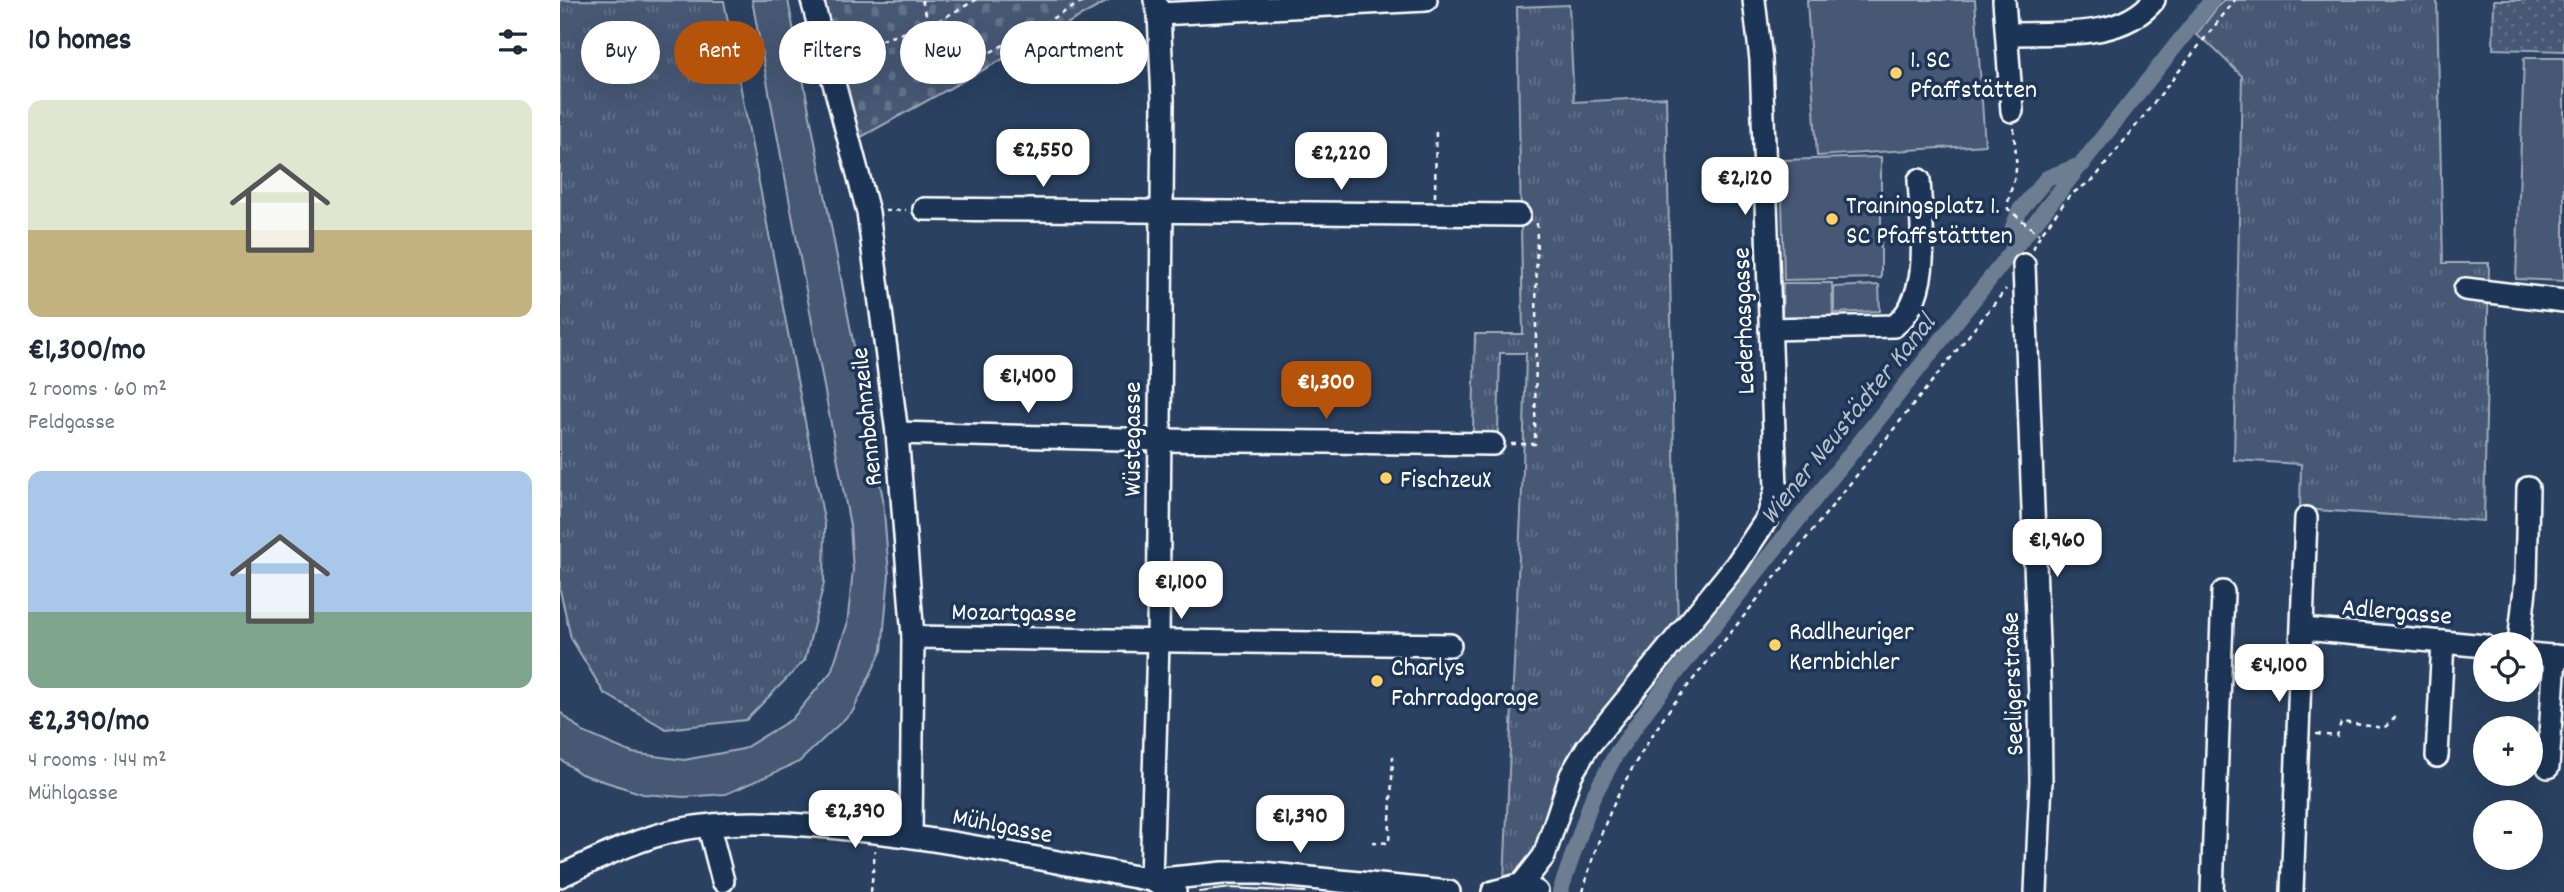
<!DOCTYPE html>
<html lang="en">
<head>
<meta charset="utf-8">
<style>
  :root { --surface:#fff; --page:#f2f2f3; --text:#1f2937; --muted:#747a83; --accent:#b45309 }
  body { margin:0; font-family:Dekko,sans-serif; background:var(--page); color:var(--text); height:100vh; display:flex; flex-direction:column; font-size:26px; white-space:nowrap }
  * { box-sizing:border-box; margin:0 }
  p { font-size:23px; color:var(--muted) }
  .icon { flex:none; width:38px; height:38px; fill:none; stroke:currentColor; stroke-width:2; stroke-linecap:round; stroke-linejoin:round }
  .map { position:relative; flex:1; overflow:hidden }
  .panel { display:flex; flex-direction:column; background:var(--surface); width:560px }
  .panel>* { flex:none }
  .top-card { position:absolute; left:21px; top:21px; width:665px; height:63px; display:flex; gap:14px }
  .tools { position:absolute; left:1913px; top:632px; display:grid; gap:14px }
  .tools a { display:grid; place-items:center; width:70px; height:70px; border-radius:50%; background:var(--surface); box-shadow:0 7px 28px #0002; font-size:35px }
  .price { position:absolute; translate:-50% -60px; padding:0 16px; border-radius:14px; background:#fff; color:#222; font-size:23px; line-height:46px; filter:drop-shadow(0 2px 4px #0008) }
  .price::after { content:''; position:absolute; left:50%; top:42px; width:21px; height:16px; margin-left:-10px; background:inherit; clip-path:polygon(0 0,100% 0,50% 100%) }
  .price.selected { background:var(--accent); color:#fff }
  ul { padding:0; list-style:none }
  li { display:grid; align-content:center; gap:14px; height:371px; padding:0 28px }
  li span { display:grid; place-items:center; height:217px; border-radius:14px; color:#555 }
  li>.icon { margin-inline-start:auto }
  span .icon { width:126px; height:126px; fill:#fffc; stroke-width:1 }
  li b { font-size:30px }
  h2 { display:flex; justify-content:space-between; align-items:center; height:84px; padding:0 28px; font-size:30px }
  .tag { padding:0 24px; border-radius:32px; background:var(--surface); box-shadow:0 7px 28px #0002; font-size:24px; line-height:63px }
  .tag.selected { background:var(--accent); color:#fff }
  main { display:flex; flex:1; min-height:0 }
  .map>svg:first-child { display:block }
</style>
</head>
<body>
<main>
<section class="panel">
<h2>10 homes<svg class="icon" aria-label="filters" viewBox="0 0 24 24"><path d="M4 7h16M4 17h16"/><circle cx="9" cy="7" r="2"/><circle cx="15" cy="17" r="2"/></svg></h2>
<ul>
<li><span style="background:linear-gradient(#dfe7d0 60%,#c2b280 0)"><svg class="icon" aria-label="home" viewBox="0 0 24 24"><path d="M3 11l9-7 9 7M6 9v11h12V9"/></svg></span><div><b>€1,300/mo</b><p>2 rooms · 60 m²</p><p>Feldgasse</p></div></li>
<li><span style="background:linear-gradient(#a9c7e8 65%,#7fa58c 0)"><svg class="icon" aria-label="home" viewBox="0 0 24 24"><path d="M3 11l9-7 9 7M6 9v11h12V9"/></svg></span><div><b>€2,390/mo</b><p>4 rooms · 144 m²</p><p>Mühlgasse</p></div></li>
</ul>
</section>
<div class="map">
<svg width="2004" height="892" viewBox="0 0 2004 892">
  <defs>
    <pattern id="grass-tufts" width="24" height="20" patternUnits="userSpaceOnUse" patternTransform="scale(1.75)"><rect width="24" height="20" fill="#465975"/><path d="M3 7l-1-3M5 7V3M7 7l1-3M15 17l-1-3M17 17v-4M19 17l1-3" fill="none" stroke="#62728a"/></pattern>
    <pattern id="cemetery-stones" width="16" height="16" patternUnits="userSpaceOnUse" patternTransform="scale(1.75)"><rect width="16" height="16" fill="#465975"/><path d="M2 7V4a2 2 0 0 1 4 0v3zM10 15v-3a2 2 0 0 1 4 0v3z" fill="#62728a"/></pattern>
    <pattern id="garden-dots" width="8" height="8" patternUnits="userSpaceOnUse" patternTransform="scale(1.75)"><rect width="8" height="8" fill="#465975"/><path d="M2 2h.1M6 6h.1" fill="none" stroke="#62728a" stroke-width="1.8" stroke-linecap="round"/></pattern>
  </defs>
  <rect width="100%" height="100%" fill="#2a4161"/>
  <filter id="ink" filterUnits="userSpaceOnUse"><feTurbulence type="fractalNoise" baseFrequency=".0143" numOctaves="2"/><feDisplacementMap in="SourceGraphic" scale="14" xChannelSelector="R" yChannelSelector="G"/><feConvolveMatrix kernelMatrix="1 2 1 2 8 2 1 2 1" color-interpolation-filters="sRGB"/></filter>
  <g filter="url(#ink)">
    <!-- built -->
    <path fill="#394e6c" d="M665,880l137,12h-159l-11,-8z"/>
    <!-- grass -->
    <g fill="url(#grass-tufts)" stroke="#a2acba" stroke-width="2">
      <path d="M0,0l164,1 101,524 -1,58 -19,77 -59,60 -80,9 -62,-36 -33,-55 -11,-48z"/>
      <path d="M1663,0h214l6,263h46l-5,258 -184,-12 1,-45 -67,-4 8,-384 -34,-33 -12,-8z"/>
      <path d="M1009,5l5,97 92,-5 12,529 -107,135 -25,71 -19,35 -23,13 19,-411 3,-116h-26l-2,80 -25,-1 2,-98h48l-6,-327z"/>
    </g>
    <!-- cemetery -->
    <path fill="url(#cemetery-stones)" stroke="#a2acba" stroke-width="2" d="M257,0h293l-256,141z"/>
    <!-- park -->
    <g fill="#465975" stroke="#a2acba" stroke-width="2">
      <path d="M192,0h36l95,499 6,75 -7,76 -29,61 -54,51 -73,32 -42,3 -41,-3 -62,-20 -21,-15v-47l23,20 49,21 52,7 59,-11 49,-30 39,-47 16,-47 6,-55 -3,-44z"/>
      <path d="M1247,0h168l10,145 -168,11z"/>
      <path d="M1964,58h40v223l-48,-2z"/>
      <path d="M1321,157v121l-97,2 -3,-120z"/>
      <path d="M1223,283h49l1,36 -51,-1z"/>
      <path d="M1319,285l1,26 -46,2v-26z"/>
    </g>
    <!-- garden -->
    <path fill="url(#garden-dots)" stroke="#a2acba" stroke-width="2" d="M1934,0h70v51l-71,-2z"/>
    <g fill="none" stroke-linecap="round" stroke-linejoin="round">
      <!-- canal -->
      <g stroke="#6d7d92" stroke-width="16">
        <path d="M1453,251v-24l7,-17 27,-32 36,-14"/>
        <path d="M1000,892l32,-93 24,-45 33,-47 563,-707"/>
      </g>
      <defs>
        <g id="minor">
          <path d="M252,0l56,212 29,221 16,204 -2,198"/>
          <path d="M1444,0l8,111"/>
          <path d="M599,14l267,-14"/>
          <path d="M1448,34c48,-2 113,7 146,-34"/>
          <path d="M364,209l595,6"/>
          <path d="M1464,265l16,433 1,83 -5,111"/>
          <path d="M1905,289l99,12"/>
          <path d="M1210,329l124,-3c40,-30 27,-102 25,-146"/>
          <path d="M337,433l261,7 335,4"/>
          <path d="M1744,629l181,17"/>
          <path d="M353,637l537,8"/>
          <path d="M1959,644l7,-64 2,-92"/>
          <path d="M1970,654l34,3"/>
          <path d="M1877,756l6,-114"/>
          <path d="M1988,767l7,-111"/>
          <path d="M149,827l14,54"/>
          <path d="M0,876c39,-18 76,-37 118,-46 55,-11 114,-7 169,-1 102,10 203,32 304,51l24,12"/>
          <path d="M591,880l7,-238 5,-543 -4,-85 -4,-14"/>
          <path d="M591,880l72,-7h38l188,19"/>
          <path d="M962,884l22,-28 27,-81 16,-27 149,-183 32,-48 8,-28 -15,-429 -7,-60"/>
          <path d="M933,892l29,-8 15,8"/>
          <path d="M1652,892l11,-300"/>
          <path d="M1732,892l14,-374"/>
        </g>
      </defs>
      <!-- minor casing -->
      <use href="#minor" stroke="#fff" stroke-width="26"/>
      <!-- path -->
      <g stroke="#fff" stroke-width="2.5" stroke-dasharray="5 5" stroke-linecap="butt">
        <path d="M362,0l7,24"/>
        <path d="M366,25l17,53 143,-78"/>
        <path d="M283,53l95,-32 38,-21"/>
        <path d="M1454,128c0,13 3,28 2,41 -1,14 -9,27 -8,40l31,25"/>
        <path d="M875,197l1,-69"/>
        <path d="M325,211l21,-1"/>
        <path d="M1473,249l7,-14 30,-40 24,-16 141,-179"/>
        <path d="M951,444h24l2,-225"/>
        <path d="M1756,734l21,2 4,-14 43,6 13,-12"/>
        <path d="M812,842l17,1 4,-87"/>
        <path d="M311,892l4,-42"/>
        <path d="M1023,892c20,-76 44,-120 88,-185l335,-418"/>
      </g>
      <!-- minor -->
      <use href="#minor" stroke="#1d3557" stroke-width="21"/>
      <!-- tram -->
      <path stroke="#fff" stroke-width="2" d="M639,892l32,-4 74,4"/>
    </g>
  </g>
  <!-- markers -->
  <g fill="#ffd166" stroke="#1d3557" stroke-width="2.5">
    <circle cx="1336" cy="73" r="7"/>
    <circle cx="1272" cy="219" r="7"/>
    <circle cx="826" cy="478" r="7"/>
    <circle cx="1215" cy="645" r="7"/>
    <circle cx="817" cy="681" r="7"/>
  </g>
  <g text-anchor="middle" stroke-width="7" stroke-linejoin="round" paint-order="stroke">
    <!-- poi labels -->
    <g font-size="26" fill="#fff" stroke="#1d3557" text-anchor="start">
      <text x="1350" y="67">1. SC<tspan x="1350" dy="30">Pfaffstätten</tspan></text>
      <text x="1286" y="213">Trainingsplatz 1.<tspan x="1286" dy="30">SC Pfaffstättten</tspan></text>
      <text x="840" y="487">FischzeuX</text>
      <text x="1229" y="639">Radlheuriger<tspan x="1229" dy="30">Kernbichler</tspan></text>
      <text x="831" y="675">Charlys<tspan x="831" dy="30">Fahrradgarage</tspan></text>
    </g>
    <!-- street labels -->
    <g font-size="26" fill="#fff" stroke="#1d3557">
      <text transform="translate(1182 321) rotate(-92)" y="9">Lederhasgasse</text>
      <text transform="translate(305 417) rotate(-96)" y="9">Rennbahnzeile</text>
      <text transform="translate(571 439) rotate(-90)" y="9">Wüstegasse</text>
      <text transform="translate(1837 610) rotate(5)" y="9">Adlergasse</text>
      <text transform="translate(454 611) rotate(1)" y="9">Mozartgasse</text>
      <text transform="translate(1451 684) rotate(-92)" y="9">Seeligerstraße</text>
      <text transform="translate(443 824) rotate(11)" y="9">Mühlgasse</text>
    </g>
    <!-- water labels -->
    <g font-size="28" font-style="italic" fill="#b6bec8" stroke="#1d3557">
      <text transform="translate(1286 418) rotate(-51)" y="10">Wiener Neustädter Kanal</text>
    </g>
  </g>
</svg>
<div class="tools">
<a><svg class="icon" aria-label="locate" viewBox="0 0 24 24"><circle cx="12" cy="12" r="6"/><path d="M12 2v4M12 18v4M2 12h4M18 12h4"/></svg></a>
<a>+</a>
<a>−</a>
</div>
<b class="price" style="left:483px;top:189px">€2,550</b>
<b class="price" style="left:781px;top:192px">€2,220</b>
<b class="price" style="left:1185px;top:217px">€2,120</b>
<b class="price" style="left:468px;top:415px">€1,400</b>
<b class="price selected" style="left:766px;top:421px">€1,300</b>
<b class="price" style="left:1497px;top:579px">€1,960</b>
<b class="price" style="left:621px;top:621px">€1,100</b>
<b class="price" style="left:1719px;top:704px">€4,100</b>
<b class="price" style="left:295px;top:850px">€2,390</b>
<b class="price" style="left:740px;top:855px">€1,390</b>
<div class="top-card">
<a class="tag">Buy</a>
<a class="tag selected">Rent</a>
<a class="tag">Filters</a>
<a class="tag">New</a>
<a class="tag">Apartment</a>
</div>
</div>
</main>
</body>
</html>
